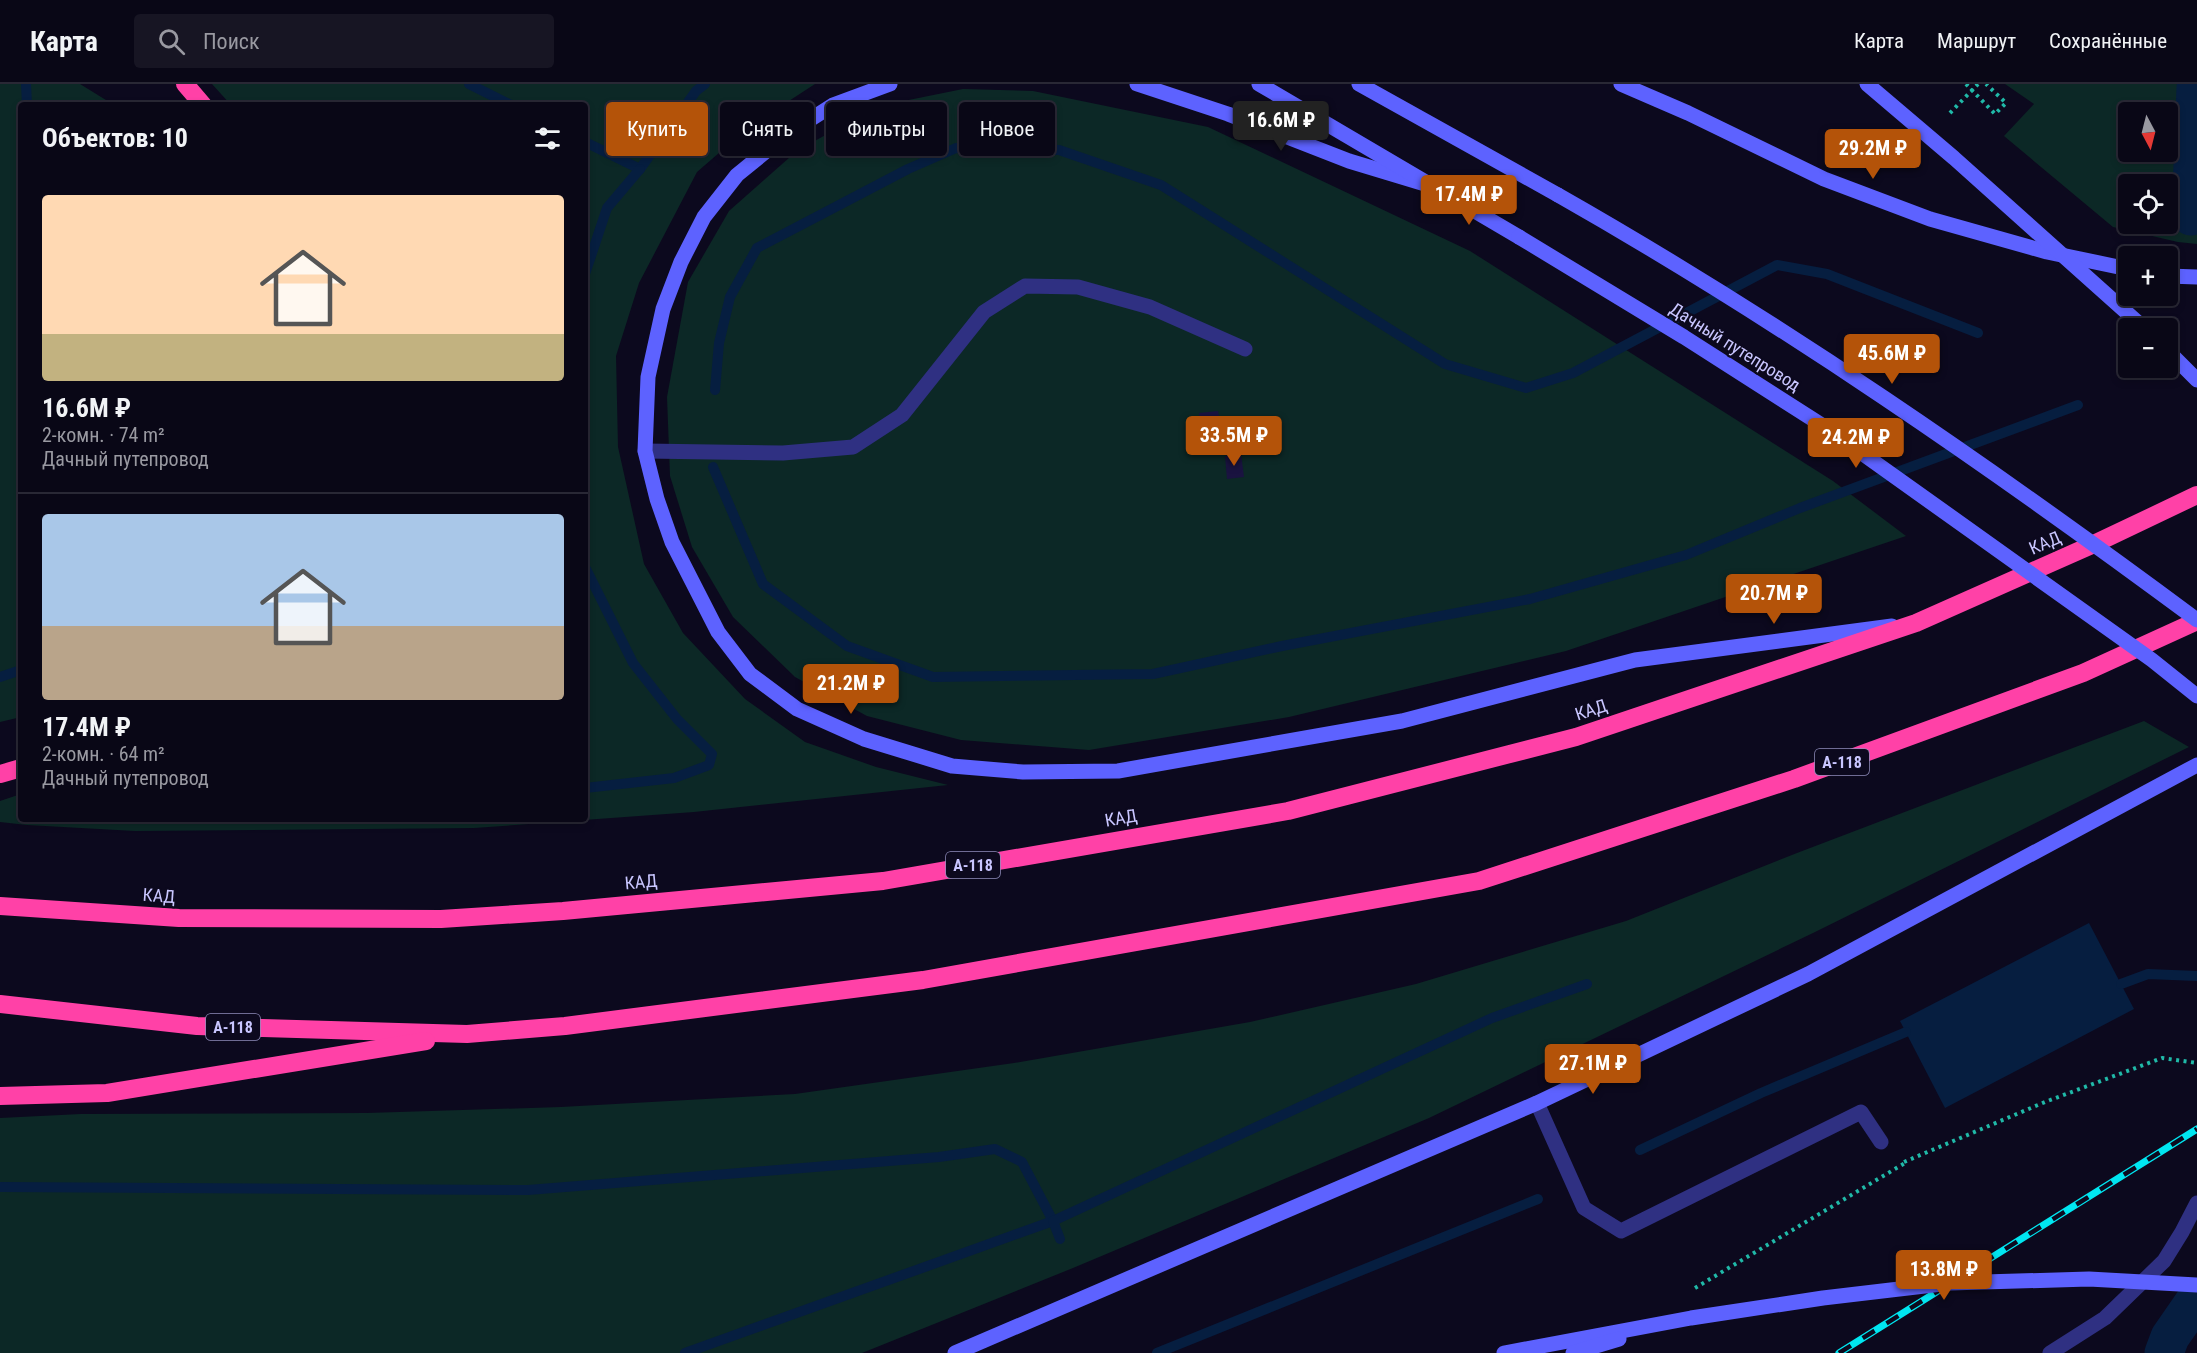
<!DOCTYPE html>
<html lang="ru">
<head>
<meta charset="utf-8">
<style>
  :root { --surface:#090716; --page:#171523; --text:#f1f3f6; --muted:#9999a1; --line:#292835; --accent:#b45309 }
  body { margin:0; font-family:"Roboto Condensed",sans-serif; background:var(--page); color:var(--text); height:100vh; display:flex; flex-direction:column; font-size:22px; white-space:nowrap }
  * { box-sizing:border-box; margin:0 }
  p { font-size:20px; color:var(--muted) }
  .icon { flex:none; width:33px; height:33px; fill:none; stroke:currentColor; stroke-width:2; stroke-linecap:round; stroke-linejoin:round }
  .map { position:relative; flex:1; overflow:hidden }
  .sheet { position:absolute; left:18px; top:18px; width:570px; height:720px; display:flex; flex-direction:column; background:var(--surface); border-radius:6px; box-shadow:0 3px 9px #0003,0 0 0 2px var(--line) }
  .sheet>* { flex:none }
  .banner { position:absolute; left:606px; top:18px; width:570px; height:54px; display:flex; gap:12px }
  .needle { width:39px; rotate:173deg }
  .fabs { position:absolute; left:2118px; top:18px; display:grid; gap:12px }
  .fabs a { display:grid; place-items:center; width:60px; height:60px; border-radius:6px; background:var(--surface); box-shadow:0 3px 9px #0003,0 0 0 2px var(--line); font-size:30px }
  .price { position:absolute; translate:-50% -51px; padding:0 14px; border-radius:6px; background:var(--accent); color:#fff; font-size:20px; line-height:39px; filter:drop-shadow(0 2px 3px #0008) }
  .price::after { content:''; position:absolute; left:50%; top:36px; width:18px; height:14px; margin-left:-9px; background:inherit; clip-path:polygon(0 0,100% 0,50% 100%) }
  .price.active { background:#222; color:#fff }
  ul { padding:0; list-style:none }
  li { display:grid; align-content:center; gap:12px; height:318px; padding:0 24px }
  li+li { border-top:2px solid var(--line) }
  li span { display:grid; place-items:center; height:186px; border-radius:6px; color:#555 }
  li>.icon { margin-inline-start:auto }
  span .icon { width:108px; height:108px; fill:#fffc; stroke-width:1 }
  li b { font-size:26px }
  h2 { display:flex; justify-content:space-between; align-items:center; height:72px; padding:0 24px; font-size:26px }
  .tag { padding:0 21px; border-radius:6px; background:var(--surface); box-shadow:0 3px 9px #0003,0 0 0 2px var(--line); font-size:21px; line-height:54px }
  .tag.active { background:var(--accent); color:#fff }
  header { display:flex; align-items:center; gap:36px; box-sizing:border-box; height:84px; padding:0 30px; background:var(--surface); border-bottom:2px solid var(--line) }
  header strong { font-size:28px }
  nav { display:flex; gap:33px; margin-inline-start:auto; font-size:21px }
  .search { width:420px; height:54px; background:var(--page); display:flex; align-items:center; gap:15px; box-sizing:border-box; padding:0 21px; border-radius:6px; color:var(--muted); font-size:22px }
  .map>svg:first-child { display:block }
</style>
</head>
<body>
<header>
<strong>Карта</strong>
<div class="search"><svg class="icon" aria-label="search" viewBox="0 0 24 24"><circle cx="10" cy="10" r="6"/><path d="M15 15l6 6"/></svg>Поиск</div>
<nav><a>Карта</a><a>Маршрут</a><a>Сохранённые</a></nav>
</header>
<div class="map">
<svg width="2197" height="1269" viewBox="0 0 2197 1269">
  <rect width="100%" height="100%" fill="#0c091e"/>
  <!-- green -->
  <g fill="#0c2826" fill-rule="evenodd">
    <path d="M0,0h80l34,21h-93v612l-21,5z"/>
    <path d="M212,0h603l-66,43 -52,45 -58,111 -23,73 2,91 26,117 39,69 62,66 60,43 71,25 72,18 -254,27 -220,16 -339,3 -108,-6 -27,-3v-21l21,-7v25h564v-714h-354z"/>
    <path d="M2005,0h192v160l-19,-2 -65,-15 -109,-91 30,-32zM2128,28h40v40h-40zM2128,100h40v40h-40z"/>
    <path d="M963,5l70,2 175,36 262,124 363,230 73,55 -340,115 -277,66 -200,33 -128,-10 -94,-24 -72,-39 -62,-60 -41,-70 -22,-71 -3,-79 21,-115 41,-71 69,-61 81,-44z"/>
    <path d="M2144,637l45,26 -376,186 -384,185 -356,150 -211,85h-862v-235l81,-4 286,-1 194,-6 234,-13 219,-31 236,-41 166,-38 210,-63 171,-68z"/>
  </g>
  <!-- water -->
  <path fill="#061e40" d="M2089,839l45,86 -189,99 -45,-87z"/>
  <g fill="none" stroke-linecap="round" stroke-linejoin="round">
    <!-- stream -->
    <g stroke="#061e40" stroke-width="10">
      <path d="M26,0l1,21"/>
      <path d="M469,0l42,21"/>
      <path d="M585,58l55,27 56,-78 9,-7"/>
      <path d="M2192,92h5"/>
      <path d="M585,190l22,-66 33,-39"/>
      <path d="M715,306l4,-47 11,-46 27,-49 151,-79 48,-21 103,2 102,35 284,179 81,24 47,-15 204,-108 50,9 151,59"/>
      <path d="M713,383l50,117 84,62 86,31 220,-3 129,-28 248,-47 156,-44 114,-47 278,-103"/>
      <path d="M585,483l48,96 44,56 35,35 -3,11 -35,13 -89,10"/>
      <path d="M0,593l21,-7"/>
      <path d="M2121,900l27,-10 49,2"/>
      <path d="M1640,1066l121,-57 145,-61"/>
      <path d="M0,1103l528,3 411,-33 56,-8 27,13 31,59 -368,132"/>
      <path d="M1060,1155l-7,-18 439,-203 95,-34"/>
      <path d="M1157,1269l381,-154"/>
    </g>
    <!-- canal -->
    <g stroke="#061e40" stroke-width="39">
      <path d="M2191,132l5,-128"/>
      <path d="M2164,1269l6,-16 27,-39"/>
    </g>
  </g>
  <!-- building -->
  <g fill="#1a1340">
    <path d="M1218,327l2,10 17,-2 2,16 -17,2 -2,-10 -19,3 -2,-17z"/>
    <path d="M1241,370l3,23 -17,2 -2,-23z"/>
  </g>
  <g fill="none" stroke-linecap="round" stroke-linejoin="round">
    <!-- path -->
    <g stroke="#20b9a8" stroke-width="4" stroke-dasharray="3 4.5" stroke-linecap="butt">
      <path d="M1966,0l29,30 11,-11 -20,-19"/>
      <path d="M1904,1078l141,-60 117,-44 35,5"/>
      <path d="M1695,1204l210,-125"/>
    </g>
    <!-- service -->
    <g stroke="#2f3082" stroke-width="15">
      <path d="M645,367l138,2 70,-6 49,-32 82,-103 41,-26 53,1 72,20 95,42"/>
      <path d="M1537,1019l47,105 37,23 240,-119 20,30"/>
      <path d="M2050,1269l55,-35 59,-57 18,-29 15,-29"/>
    </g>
    <!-- secondary -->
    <g stroke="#5d62ff" stroke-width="15">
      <path d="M890,0l-57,21 -47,30 -49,40 -33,42 -23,45 -18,47 -15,68 -3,74 12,48 15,43 46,90 32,42 47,35 67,30 88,27 71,6 95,-1 284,-50 233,-61 257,-34"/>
      <path d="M1137,0l91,30 121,47 86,26"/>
      <path d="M1259,0l260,153"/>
      <path d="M1359,0l199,111"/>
      <path d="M1621,0l67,29 136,66 106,40 117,33 81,17"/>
      <path d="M2168,192l29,1"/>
      <path d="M2168,267l29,29"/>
      <path d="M955,1269l582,-250 271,-129 389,-209"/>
    </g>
    <!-- motorway -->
    <g stroke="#ff41a7" stroke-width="18">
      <path d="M185,0l18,21"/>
      <path d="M0,690l21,-6"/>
      <path d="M0,822l179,12 262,1 122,-8 320,-30 405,-70 288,-74 340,-114 178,-79 103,-49"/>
      <path d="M0,920l197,22 270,8 98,-8 358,-46 556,-99 315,-102 289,-106 114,-52"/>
      <path d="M0,1012l107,-3 319,-52"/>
    </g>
    <defs>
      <path id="rail" d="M1839,1269l358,-224"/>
    </defs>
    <!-- rail casing -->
    <use href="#rail" stroke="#00e6f1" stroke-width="7"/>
    <!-- rail -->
    <use href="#rail" stroke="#0c091e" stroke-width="4.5" stroke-dasharray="14" stroke-linecap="butt"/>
    <!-- path-bridge -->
    <path stroke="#20b9a8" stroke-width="4" stroke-dasharray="3 4.5" stroke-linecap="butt" d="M1950,29l28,-29"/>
    <!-- secondary-bridge -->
    <g stroke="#5d62ff" stroke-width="15">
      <path d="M1867,0l87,74 190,170"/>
      <path d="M1558,111c222,126 434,273 639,425"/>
      <path d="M1519,153l165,100 144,92 324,231 45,36"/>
      <path d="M1504,1269l187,-35 132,-20 127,-15 139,-4 108,6"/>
      <path d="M1573,1269l46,-14"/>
    </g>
  </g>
  <g text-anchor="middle" stroke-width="4.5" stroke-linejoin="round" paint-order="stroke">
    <!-- shield labels -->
    <g fill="#0c091e" stroke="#908dbc" stroke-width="1.5">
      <rect x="1815" y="665" width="54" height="26" rx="4.5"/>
      <rect x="946" y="768" width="54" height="26" rx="4.5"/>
      <rect x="206" y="930" width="54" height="26" rx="4.5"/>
    </g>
    <g font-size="16" font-weight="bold" fill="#c9c6ff">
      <text x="1842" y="684">А-118</text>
      <text x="973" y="787">А-118</text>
      <text x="233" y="949">А-118</text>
    </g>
    <!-- street labels -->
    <g font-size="18" fill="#c9c6ff" stroke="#0c091e">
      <text transform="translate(1735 263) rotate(32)" y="6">Дачный путепровод</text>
      <text transform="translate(2045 459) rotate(-24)" y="6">КАД</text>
      <text transform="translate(1591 626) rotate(-18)" y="6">КАД</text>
      <text transform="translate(1121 734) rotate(-10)" y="6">КАД</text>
      <text transform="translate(641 798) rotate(-5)" y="6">КАД</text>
      <text transform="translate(159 812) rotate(4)" y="6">КАД</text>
    </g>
  </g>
</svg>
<div class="fabs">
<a><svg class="needle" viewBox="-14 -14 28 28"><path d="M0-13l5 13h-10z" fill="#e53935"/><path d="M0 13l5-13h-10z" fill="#9999a1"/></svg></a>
<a><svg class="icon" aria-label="locate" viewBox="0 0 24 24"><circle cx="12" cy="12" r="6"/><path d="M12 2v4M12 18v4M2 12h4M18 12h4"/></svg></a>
<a>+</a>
<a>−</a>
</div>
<b class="price active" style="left:1281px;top:68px">16.6M ₽</b>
<b class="price" style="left:1873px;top:96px">29.2M ₽</b>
<b class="price" style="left:1469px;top:142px">17.4M ₽</b>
<b class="price" style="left:1892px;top:301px">45.6M ₽</b>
<b class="price" style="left:1234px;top:383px">33.5M ₽</b>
<b class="price" style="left:1856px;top:385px">24.2M ₽</b>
<b class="price" style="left:1774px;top:541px">20.7M ₽</b>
<b class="price" style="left:851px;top:631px">21.2M ₽</b>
<b class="price" style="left:1593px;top:1011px">27.1M ₽</b>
<b class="price" style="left:1944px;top:1217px">13.8M ₽</b>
<div class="banner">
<a class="tag active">Купить</a>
<a class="tag">Снять</a>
<a class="tag">Фильтры</a>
<a class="tag">Новое</a>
</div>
<section class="sheet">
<h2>Объектов: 10<svg class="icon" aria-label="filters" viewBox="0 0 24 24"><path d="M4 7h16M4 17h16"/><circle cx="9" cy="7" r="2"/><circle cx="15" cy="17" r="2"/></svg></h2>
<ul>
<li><span style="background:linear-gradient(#ffd9b3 75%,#c2b280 0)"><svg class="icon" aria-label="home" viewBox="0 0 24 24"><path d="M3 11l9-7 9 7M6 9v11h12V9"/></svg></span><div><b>16.6M ₽</b><p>2-комн. · 74 m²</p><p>Дачный путепровод</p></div></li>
<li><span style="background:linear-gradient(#a9c7e8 60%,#b9a48a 0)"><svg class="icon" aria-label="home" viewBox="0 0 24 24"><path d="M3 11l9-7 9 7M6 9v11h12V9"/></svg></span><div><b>17.4M ₽</b><p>2-комн. · 64 m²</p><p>Дачный путепровод</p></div></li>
</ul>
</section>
</div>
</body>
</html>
